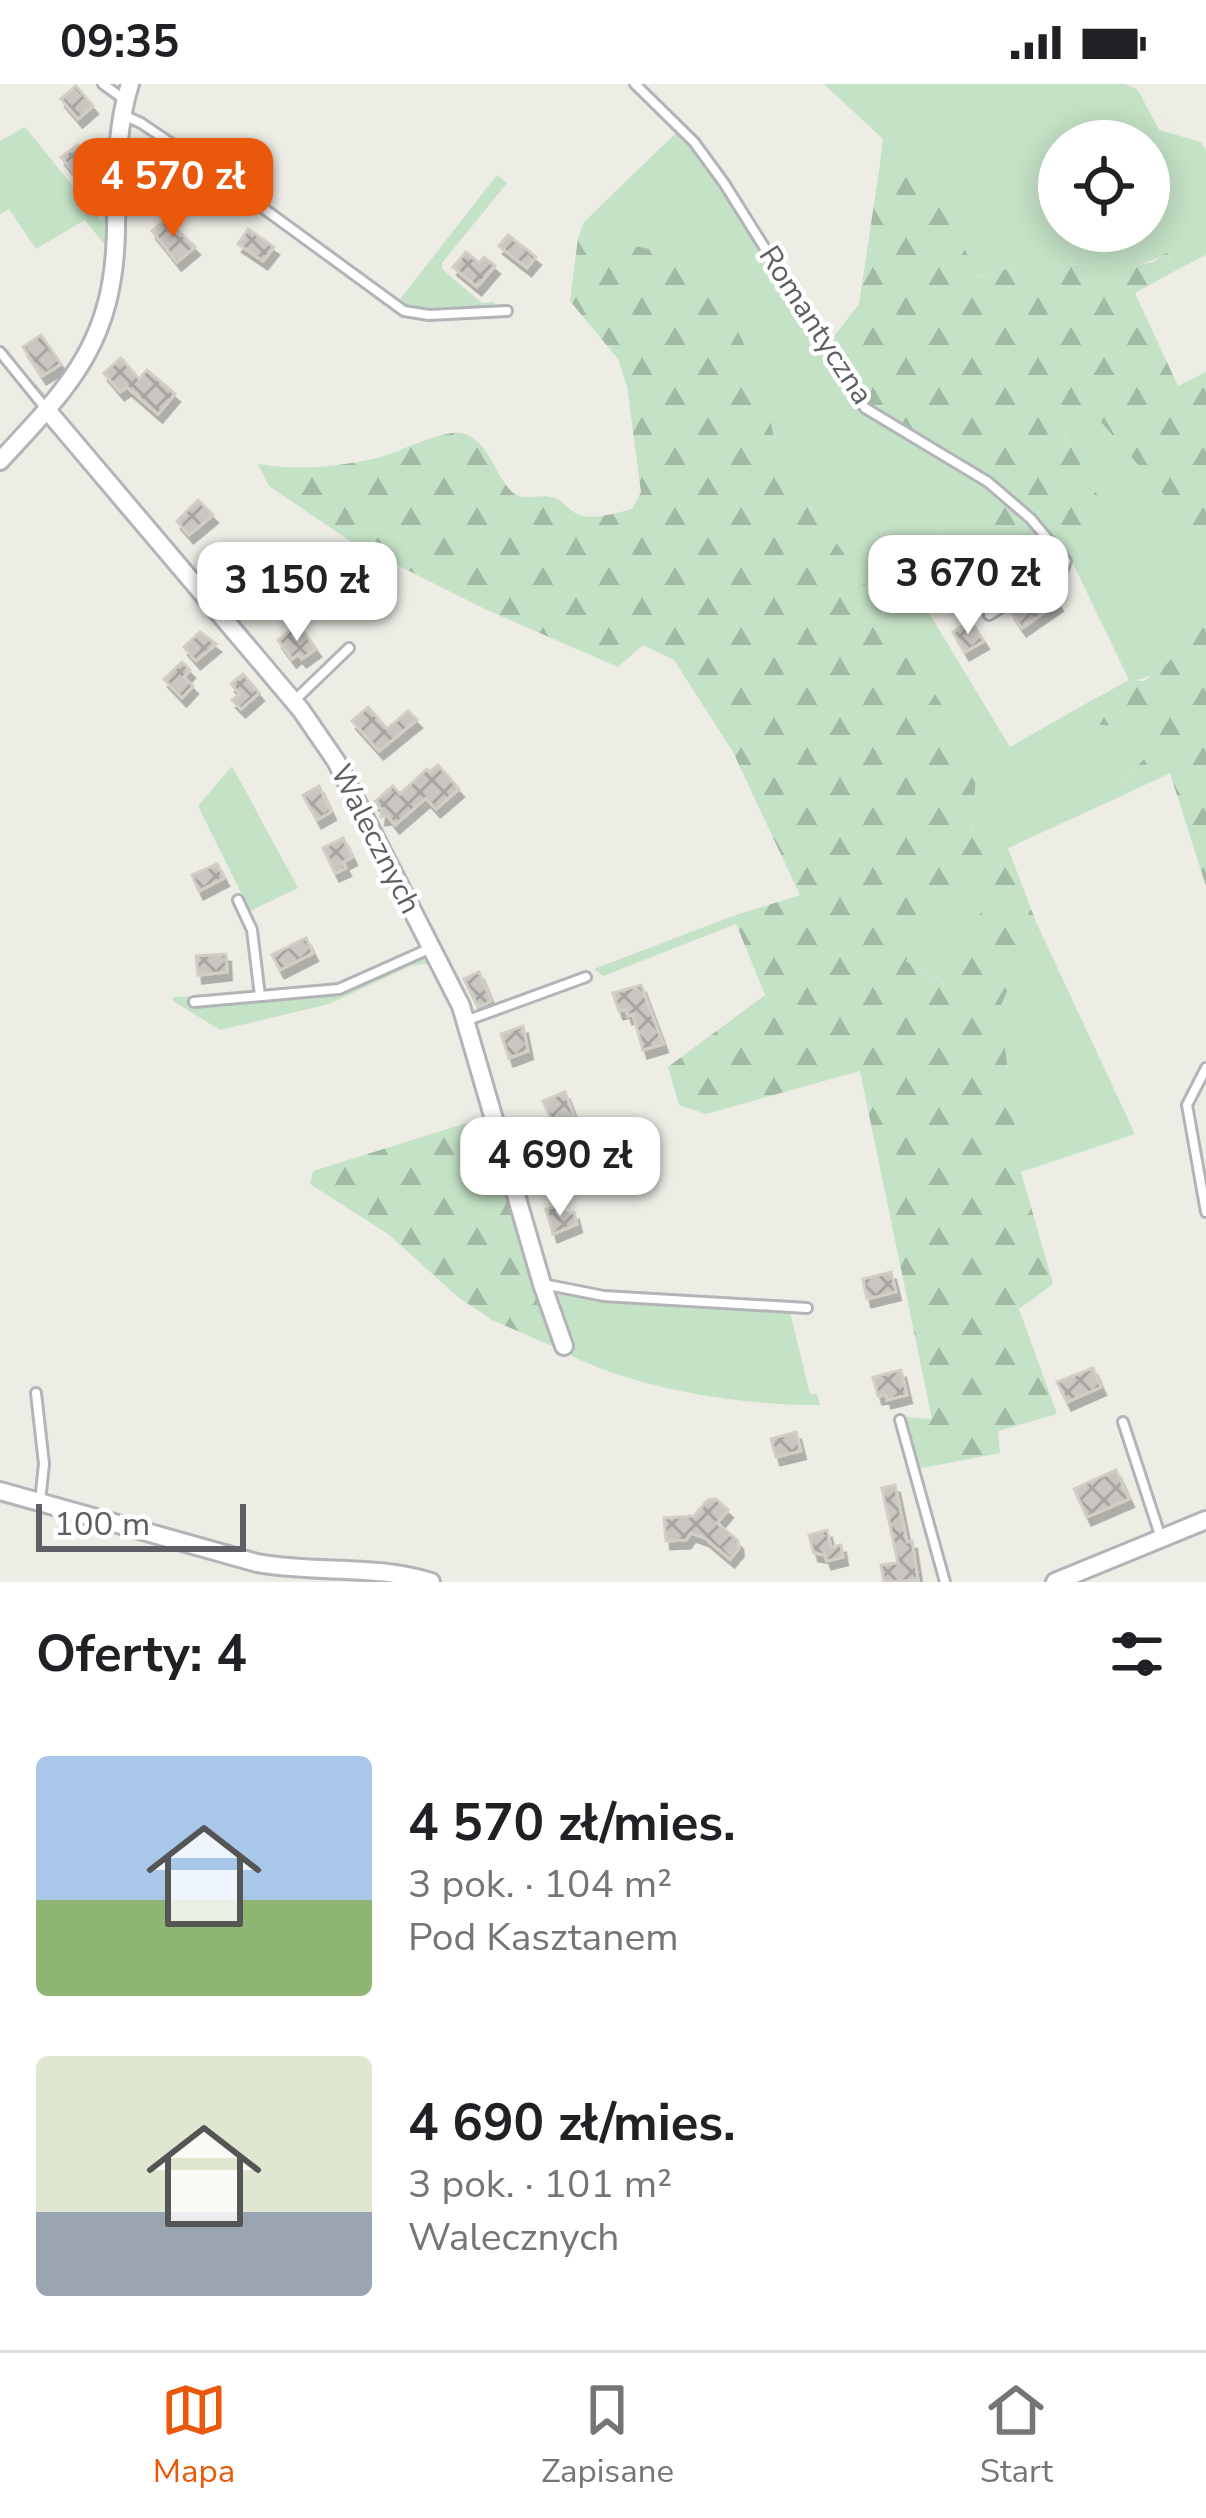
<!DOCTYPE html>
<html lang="pl">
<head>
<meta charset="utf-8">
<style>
  :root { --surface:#fff; --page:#f2f2f2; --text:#202124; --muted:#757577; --line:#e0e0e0; --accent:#ea580c }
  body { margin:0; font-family:"Nunito Sans",sans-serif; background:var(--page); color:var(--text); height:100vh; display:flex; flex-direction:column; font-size:45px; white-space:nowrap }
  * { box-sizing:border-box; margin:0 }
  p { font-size:39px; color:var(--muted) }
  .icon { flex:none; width:66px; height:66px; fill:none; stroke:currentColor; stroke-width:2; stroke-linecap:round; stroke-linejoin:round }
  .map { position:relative; height:1498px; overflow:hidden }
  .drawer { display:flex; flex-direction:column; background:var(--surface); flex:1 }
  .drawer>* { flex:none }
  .fabs { position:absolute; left:1038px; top:36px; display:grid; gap:24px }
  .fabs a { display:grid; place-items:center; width:132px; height:132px; border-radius:50%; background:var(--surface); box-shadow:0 6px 30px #0003; font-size:60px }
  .scale { position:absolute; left:36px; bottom:30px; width:210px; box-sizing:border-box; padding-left:12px; border:6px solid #5d5f64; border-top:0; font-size:33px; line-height:42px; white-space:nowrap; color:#5d5f64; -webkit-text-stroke:9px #fff; paint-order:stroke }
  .price { position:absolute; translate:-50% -102px; padding:0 27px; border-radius:24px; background:#fff; color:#222; font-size:39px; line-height:78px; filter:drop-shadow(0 3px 6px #0008) }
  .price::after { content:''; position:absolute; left:50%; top:72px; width:36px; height:27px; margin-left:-18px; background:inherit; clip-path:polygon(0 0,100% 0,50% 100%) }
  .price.active { background:var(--accent); color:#fff }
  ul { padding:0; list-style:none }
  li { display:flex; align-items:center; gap:36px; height:300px; padding:0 36px }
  li span { display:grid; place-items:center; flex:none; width:336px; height:240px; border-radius:12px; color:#555 }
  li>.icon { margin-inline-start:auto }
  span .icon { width:144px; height:144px; fill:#fffc; stroke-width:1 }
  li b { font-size:51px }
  h2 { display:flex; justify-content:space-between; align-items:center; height:144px; padding:0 36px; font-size:51px }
  .status { display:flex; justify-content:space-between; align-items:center; height:84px; padding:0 60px; background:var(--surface); direction:ltr }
  .status svg { height:33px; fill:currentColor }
  .dock { display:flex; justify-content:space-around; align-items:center; height:168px; border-top:3px solid var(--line); background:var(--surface); font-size:33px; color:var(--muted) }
  .dock a { display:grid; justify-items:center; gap:6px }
  .dock .active { color:var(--accent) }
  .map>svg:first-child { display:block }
</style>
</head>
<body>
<div class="status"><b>09:35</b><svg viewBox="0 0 49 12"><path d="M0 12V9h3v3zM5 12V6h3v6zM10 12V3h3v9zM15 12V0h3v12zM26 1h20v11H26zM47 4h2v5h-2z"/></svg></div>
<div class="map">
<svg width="1206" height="1498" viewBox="0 0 1206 1498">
  <defs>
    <pattern id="forest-firs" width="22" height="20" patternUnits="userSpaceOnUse" patternTransform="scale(3)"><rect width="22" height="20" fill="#c4e2c6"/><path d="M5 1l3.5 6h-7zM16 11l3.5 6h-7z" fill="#a2baa4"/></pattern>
    <pattern id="building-cross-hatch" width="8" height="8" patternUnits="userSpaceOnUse" patternTransform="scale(3)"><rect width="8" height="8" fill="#c9c6c2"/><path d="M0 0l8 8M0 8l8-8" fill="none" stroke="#a6a4a1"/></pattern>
    <filter id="shadow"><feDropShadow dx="4.5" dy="8" stdDeviation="0" flood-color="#0004"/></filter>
  </defs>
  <rect width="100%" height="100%" fill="#edece5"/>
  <!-- green -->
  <g fill="#c4e2c6" fill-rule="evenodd">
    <path d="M824,0h301l13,6 21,40 42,12 5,9v104l-33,17 -5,-18 -29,11 -114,-1 -49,13 -46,-108 -51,2 4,-32zM1059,57h90v90h-90z"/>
    <path d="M25,43l76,94 6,-6v-28l4,5c-3,92 -4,131 -62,207l-7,-1 -9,-17 14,15c35,-47 55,-88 61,-147l-23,-29 -49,29 -27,-40 -9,5v-73z"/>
    <path d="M680,45l42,57 139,225 124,75 25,19 -118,47 118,195 70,-40 11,17 44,4 8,16 1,15 -25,25 -2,14 -109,50 -37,-14 5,-56 -27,-62 -98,-153 -57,-79 -20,-47 -12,-56 -101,-130 -43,-8 -12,-13 -28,8 6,-16z"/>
    <path d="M497,91l10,8 -65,80v6l40,34 14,-1c-21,18 -76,14 -99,1z"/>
    <path d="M1095,330l103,119 8,3v91l-3,-7c-19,24 -40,62 -74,60l-60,-125 46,-26 -51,-96z"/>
    <path d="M232,682l66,122 -48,23 -52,-105z"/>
    <path d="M960,786l31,23 -45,91 -40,-23z"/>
    <path d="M733,832l3,8 -133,52 -9,-7z"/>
    <path d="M1036,838l99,212 -114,38 -21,-164z"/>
    <path d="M426,872l5,2 29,65 -28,-60 -21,3 -82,38 -109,26 -47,-29v-4l16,-1 2,9 150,-12z"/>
    <path d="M547,1205l56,10 187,13 20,82h7l3,11c-75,1 -182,-16 -248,-49z"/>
  </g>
  <!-- forest -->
  <g fill="url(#forest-firs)" fill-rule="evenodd">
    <path d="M930,84l47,109 48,-13 114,1 15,-3 13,-9 6,19 -38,21 43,93 28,-14v164l-8,-2 -103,-119 -31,19 52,95 -47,26 -35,-38 -45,-39 -122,-74 -38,-61 30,-39 20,-133z"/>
    <path d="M606,146l12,13 43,8 36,25 34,41 31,64 12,56 20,47 57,79 98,153 27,62 -5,55 37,15 28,74 -36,86 21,164 32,112 -34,25 38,105 -59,17 2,22 -83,16 -13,-52 28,2 -72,-348 -154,43 -27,-9 -11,-38 97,-72 -32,-79 67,-21 -67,-143 -59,-92 -31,-15 -25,22 -129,-56 -136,-68 -84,-57 -11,-22c40,7 79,3 119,-6 22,-5 69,-31 88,-24 24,9 30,40 46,57 13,13 28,1 44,7 8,3 14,12 22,16 16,7 38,-1 55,-5l9,-17 -14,-106 -9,-27 -48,-58 8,-63zM960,787l30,23 -45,90 -39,-23z"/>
    <path d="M1010,421l50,56 -68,46 -9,-5 -47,-70z"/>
    <path d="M1186,531l18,5 2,7v259l-36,-113 -53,25 2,-14 25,-25 -1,-15 -8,-16 -44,-4 -11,-17 49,-27 15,1 21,-15 14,-16 -5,-19z"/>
    <path d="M489,1032l67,224 -4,6 -60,-26 -34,-23 -70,-63 -78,-50 3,-13z"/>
  </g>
  <!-- building -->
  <g fill="url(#building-cross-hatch)" stroke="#d1cec4" stroke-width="3" filter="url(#shadow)">
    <path d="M76,2l17,20 -15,13 -17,-20z"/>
    <path d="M78,61l12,17 -6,4 4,5 -10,6 -17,-20z"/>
    <path d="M161,79l20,27 -12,10 -22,-24z"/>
    <path d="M166,135l29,28 -18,15 -25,-31z"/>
    <path d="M248,145l26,18 -11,14 -25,-17z"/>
    <path d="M508,151l28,22 -9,11 -28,-22z"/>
    <path d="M466,168l13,11 5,-6 11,9 -18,21 -24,-20z"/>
    <path d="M41,251l20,29 -19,12 -19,-29z"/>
    <path d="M121,274l18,21 8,-9 28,24 -17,20 -31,-27 -7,5 -16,-19z"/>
    <path d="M198,416l15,15 -24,20 -12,-14z"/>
    <path d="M229,462l12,14 -4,3 5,6 -10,9 -18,-19z"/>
    <path d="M267,492l13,18 -15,15 -13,-12 1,-10z"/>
    <path d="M1049,504l9,15 -36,25 -11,-16z"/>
    <path d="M971,537l13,20 -19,11 -12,-20z"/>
    <path d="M295,543l4,6 4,-2 13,18 -14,10 -4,-5 -6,5 -14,-19z"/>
    <path d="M200,548l16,12 -20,17 -12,-14z"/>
    <path d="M182,578l8,8 -6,7 9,9 -11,12 -18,-19z"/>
    <path d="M243,590l16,19 -18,16 -9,-9 8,-6 -9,-10z"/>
    <path d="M368,623l19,22 21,-18 9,9 -38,31 -27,-30z"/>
    <path d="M438,681l21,24 -23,20 -10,-11 -31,27 -7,-9 -7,1 1,-7 -7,-8 18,-16 7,8 27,-25 3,3z"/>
    <path d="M319,702l12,26 -14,8 -14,-25z"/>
    <path d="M343,754l9,19 -9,5 3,6 -11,5 -12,-25z"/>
    <path d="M217,780l7,14 -25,13 -7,-16z"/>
    <path d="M306,854l7,15 -33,17 -8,-15z"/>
    <path d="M226,870l1,18 -29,3 -2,-19z"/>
    <path d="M479,888l12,29 -13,6 -14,-28z"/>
    <path d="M641,901l22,59 -20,6 -10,-36 -5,2 -2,-7 -7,2 -6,-18z"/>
    <path d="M523,942l5,25 -19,7 -8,-24z"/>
    <path d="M565,1008l9,24 -6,2 16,40 -14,5 -27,-62z"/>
    <path d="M561,1121l2,10 11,-3 3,12 -24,10 -7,-25z"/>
    <path d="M891,1188l5,20 -29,7 -4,-20z"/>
    <path d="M1093,1284l8,19 -34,15 -10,-20z"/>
    <path d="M901,1286l6,25 -20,5 -1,-5 -8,1 -5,-19z"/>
    <path d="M796,1348l5,19 -25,6 -5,-18z"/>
    <path d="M1116,1386l13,29 -42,18 -13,-28z"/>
    <path d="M895,1401l12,57 5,-1 6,39 -34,2 -3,-17 17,-2 -16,-75z"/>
    <path d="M716,1415l12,11 -11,13 21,18 1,7 -9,11 -25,-21 -14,-5 -5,7 -20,1 -2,-23 30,-2 14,-16z"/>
    <path d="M827,1446l4,17 10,-2 2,12 -16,4 -2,-6 -11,-2 -5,-18z"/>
  </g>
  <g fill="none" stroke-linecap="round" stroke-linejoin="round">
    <defs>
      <g id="lane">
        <path d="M103,0l22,16"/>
        <path d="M635,0l59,58 30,41 141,225 123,74 43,37 35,42 -3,8 -74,46"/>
        <path d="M123,31l18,8 74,50 189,138 25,4 78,-4"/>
        <path d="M0,268l47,58"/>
        <path d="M295,616l54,-52"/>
        <path d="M238,816l14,30 8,66"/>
        <path d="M194,918l145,-13 92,-41"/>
        <path d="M468,936l118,-43"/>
        <path d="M1206,984l-19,37 19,107"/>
        <path d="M543,1200l61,12 203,12"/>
        <path d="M36,1309l8,71 -4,37"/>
        <path d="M900,1336l45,162"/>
        <path d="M1123,1338l37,113"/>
      </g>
      <g id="street">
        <path d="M47,326l254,300 35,51 125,245 81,278 22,62"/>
        <path d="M0,377c72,-77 114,-120 116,-231 1,-49 -1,-99 14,-146"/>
        <path d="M0,1407l257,72c58,11 117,1 174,19"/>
        <path d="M1055,1498l151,-62"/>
      </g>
    </defs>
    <!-- lane casing -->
    <use href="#lane" stroke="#b2b4b8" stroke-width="14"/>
    <!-- street casing -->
    <use href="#street" stroke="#b2b4b8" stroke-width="22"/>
    <!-- lane -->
    <use href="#lane" stroke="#fff" stroke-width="8"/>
    <!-- street -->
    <use href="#street" stroke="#fff" stroke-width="16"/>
  </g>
  <g text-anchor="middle" stroke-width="9" stroke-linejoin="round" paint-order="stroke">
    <!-- street labels -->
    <g font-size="30" fill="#5d5f64" stroke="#fff">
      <text transform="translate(816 241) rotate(57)" y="10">Romantyczna</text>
      <text transform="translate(376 755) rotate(63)" y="10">Walecznych</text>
    </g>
  </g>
</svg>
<div class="fabs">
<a><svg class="icon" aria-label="locate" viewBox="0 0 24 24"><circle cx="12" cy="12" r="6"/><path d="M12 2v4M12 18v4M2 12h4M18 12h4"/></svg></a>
</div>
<div class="scale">100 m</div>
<b class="price active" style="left:173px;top:156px">4 570 zł</b>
<b class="price" style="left:968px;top:553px">3 670 zł</b>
<b class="price" style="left:297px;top:560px">3 150 zł</b>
<b class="price" style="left:560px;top:1135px">4 690 zł</b>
</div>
<section class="drawer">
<h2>Oferty: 4<svg class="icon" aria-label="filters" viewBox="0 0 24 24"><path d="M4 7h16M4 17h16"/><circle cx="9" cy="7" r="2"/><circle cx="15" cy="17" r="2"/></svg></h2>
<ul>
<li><span style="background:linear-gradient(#a9c7e8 60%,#8fb573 0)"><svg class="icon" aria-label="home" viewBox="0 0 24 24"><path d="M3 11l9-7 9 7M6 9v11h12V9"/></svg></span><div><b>4 570 zł/mies.</b><p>3 pok. · 104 m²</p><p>Pod Kasztanem</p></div></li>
<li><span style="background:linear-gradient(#dfe7d0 65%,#9aa5b1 0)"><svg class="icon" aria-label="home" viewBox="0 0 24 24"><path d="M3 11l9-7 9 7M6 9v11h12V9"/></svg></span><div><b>4 690 zł/mies.</b><p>3 pok. · 101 m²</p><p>Walecznych</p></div></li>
</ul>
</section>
<nav class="dock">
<a class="active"><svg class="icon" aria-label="map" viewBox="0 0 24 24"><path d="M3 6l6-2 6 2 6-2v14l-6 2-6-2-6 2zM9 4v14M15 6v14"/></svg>Mapa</a>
<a><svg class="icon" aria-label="saved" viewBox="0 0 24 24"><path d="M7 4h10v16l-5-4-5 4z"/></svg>Zapisane</a>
<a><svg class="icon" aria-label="home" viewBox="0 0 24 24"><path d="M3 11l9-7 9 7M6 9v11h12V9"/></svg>Start</a>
</nav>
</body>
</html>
